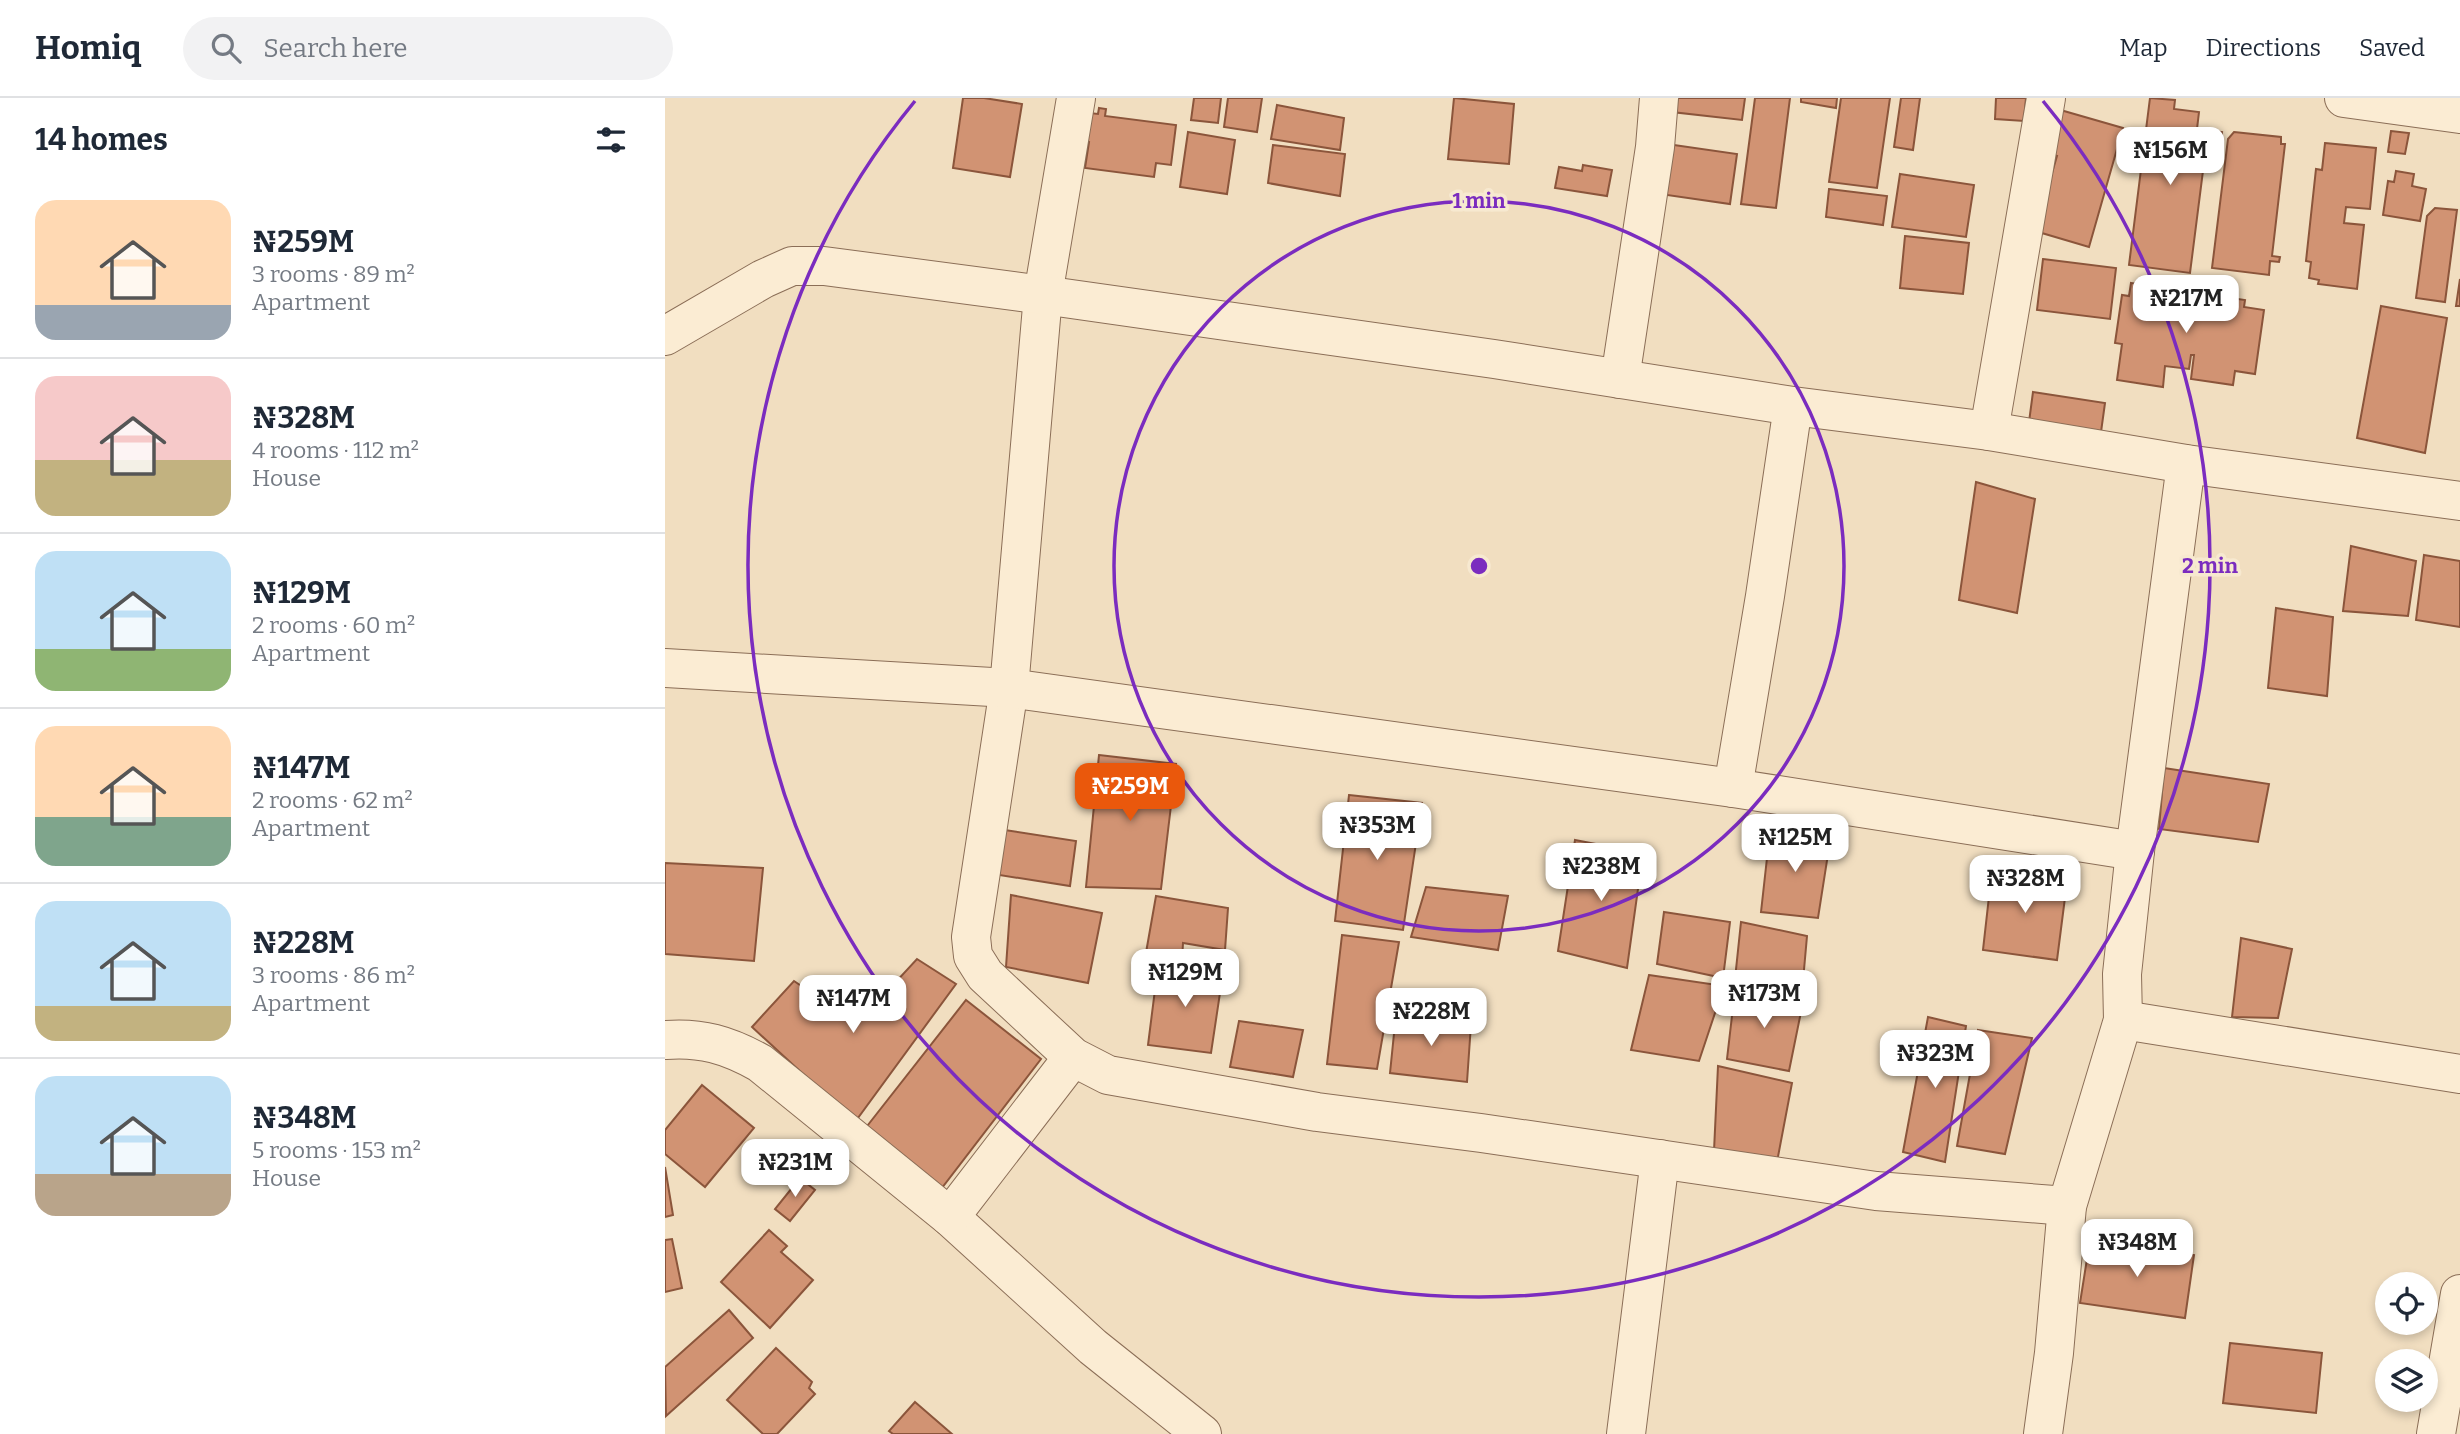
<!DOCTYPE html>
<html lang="en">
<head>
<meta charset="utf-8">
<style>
  :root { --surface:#fff; --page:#f2f2f3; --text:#1f2937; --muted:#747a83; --line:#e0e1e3; --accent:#ea580c }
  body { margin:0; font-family:Bitter,serif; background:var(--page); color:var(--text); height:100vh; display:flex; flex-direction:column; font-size:26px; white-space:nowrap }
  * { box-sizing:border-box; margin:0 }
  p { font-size:23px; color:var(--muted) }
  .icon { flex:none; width:38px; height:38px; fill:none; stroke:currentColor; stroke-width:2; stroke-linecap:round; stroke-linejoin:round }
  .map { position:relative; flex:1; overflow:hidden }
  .side { display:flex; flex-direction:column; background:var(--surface); width:665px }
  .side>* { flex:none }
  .tools { position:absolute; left:1710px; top:1174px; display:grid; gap:14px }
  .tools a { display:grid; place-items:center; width:63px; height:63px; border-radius:50%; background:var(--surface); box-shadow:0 4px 10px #0003; font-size:35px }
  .price { position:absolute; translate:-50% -60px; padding:0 16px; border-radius:14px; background:#fff; color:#222; font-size:23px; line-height:46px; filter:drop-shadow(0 2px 4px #0008) }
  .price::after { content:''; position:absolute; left:50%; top:42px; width:21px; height:16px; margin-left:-10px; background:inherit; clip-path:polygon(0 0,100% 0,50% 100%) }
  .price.on { background:var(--accent); color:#fff }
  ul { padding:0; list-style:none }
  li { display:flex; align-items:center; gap:21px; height:175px; padding:0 35px }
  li+li { border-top:2px solid var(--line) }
  li span { display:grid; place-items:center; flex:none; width:196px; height:140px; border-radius:21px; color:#555 }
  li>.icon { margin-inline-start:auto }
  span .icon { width:84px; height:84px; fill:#fffc; stroke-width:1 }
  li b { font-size:30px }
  h2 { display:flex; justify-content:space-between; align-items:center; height:84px; padding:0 35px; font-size:30px }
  header { display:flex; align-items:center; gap:42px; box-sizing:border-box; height:98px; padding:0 35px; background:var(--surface); border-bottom:2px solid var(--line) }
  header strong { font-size:33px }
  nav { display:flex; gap:38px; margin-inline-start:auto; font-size:24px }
  .search { width:490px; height:63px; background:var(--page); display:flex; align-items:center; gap:18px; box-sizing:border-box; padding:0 24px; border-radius:38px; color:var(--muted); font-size:26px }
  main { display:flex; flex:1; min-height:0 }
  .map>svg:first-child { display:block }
</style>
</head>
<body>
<header>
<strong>Homiq</strong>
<div class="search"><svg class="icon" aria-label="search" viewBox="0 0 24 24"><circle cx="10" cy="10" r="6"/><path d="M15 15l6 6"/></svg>Search here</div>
<nav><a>Map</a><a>Directions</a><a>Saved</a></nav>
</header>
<main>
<section class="side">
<h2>14 homes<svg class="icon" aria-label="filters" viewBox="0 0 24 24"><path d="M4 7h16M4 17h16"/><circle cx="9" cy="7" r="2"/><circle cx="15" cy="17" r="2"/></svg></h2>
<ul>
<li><span style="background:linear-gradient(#ffd9b3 75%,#9aa5b1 0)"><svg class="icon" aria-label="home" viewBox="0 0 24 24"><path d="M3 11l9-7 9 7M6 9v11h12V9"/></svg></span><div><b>₦259M</b><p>3 rooms · 89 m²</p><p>Apartment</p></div></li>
<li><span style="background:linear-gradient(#f6c9c9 60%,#c2b280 0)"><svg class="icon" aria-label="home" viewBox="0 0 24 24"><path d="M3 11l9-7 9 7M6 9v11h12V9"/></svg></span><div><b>₦328M</b><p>4 rooms · 112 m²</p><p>House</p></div></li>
<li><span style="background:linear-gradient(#bfe0f5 70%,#8fb573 0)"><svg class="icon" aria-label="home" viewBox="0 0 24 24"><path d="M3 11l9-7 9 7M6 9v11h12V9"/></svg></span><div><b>₦129M</b><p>2 rooms · 60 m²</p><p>Apartment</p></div></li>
<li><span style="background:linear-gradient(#ffd9b3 65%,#7fa58c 0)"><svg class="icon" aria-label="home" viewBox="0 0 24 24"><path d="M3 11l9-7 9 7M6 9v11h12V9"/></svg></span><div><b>₦147M</b><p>2 rooms · 62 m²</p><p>Apartment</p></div></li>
<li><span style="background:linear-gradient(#bfe0f5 75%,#c2b280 0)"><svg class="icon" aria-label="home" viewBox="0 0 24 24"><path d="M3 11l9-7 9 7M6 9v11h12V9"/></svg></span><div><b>₦228M</b><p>3 rooms · 86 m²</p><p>Apartment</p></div></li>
<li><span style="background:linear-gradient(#bfe0f5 70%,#b9a48a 0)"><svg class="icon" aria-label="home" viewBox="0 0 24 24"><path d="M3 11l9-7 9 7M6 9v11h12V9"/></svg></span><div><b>₦348M</b><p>5 rooms · 153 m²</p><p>House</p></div></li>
</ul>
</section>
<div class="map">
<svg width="1795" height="1336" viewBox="0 0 1795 1336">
  <rect width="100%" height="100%" fill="#f1dec0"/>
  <!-- building -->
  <g fill="#d19373" stroke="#8b553b" stroke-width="2">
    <path d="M298,0h21l38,6 -12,73 -57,-9z"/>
    <path d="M529,0h27l-3,25 -27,-3z"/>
    <path d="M563,0h34l-5,34 -33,-5z"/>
    <path d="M789,0l60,6 -5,60 -61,-5z"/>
    <path d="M1009,0h71l-3,22 -70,-8z"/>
    <path d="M1090,0h35l-14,110 -35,-4z"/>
    <path d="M1136,0h36l-1,10 -35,-6z"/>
    <path d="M1176,0h49l-13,90 -48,-6z"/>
    <path d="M1236,0h19l-7,52 -19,-3z"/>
    <path d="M1331,0h30l-2,23 -29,-2z"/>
    <path d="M1485,0l25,2 -1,9 25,3 -2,17 25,3 -4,25 -13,-2 -15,118 -61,-8z"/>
    <path d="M612,7l67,13 -4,32 -69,-11z"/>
    <path d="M434,10l7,1 -1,7 71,9 -5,40 -15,-2 -2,14 -69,-9 4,-26 -11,-2 3,-28 17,2z"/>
    <path d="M1392,11l66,19 -34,119 -54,-16 22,-75 -12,-4z"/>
    <path d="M1726,33l18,2 -4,21 -17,-2z"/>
    <path d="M523,34l47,8 -8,54 -47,-7z"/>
    <path d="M1569,34l47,5v7h4l-13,112 8,1 -1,5 -9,-1 -1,14 -57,-7 16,-129z"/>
    <path d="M1660,45l51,5 -6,61 -24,-2 -2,16 20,2 -7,64 -39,-5 1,-4 -10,-2 2,-16 -5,-1 10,-92 6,1z"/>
    <path d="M1002,46l70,10 -7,50 -70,-10z"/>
    <path d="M608,47l72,9 -5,42 -72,-13z"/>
    <path d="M918,67l29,5 -5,26 -52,-8 4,-21 23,4z"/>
    <path d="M1731,73l18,3 -2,12 14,3 -6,32 -37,-6 5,-34 6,1z"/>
    <path d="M1235,76l74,11 -8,52 -74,-10z"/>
    <path d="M1164,91l58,7 -4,29 -57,-8z"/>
    <path d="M1770,110l22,2 -12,92 -29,-4 11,-82z"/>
    <path d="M1240,138l64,7 -6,51 -63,-6z"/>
    <path d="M1378,161l73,9 -6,51 -73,-9z"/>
    <path d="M1795,181v27h-4z"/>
    <path d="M1466,185l114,17 -1,7 20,3 -9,64 -20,-3 -2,14 -42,-6 3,-24h-3l-2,14 -24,-3 -2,21 -46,-7 5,-36 -7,-1 7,-48 7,1z"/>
    <path d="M1716,208l66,12 -22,135 -68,-15z"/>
    <path d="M1368,294l72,11 -4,29 -72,-10z"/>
    <path d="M1311,384l59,17 -18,114 -58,-13z"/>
    <path d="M1686,448l65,15 -8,55 -65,-5z"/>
    <path d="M1759,457l36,6v66l-44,-7z"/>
    <path d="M1611,510l57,9 -6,79 -59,-8z"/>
    <path d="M434,657l77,9 -15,125 -75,-2z"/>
    <path d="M1499,670l105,16 -11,58 -99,-13z"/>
    <path d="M684,697l73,8 -19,127 -68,-9z"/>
    <path d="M333,731l78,12 -6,45 -77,-12z"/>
    <path d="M1105,733l61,4 -13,83 -57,-6z"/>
    <path d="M910,742l68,13 -16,115 -69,-17z"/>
    <path d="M0,765l98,5 -9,93 -89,-7z"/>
    <path d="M1327,772l75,12 -10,78 -74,-10z"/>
    <path d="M761,789l82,9 -10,54 -87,-13z"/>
    <path d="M346,797l91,18 -14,70 -82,-16z"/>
    <path d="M491,798l72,12 -3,42 -42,-7 -1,18 -38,3z"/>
    <path d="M999,814l66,10 -7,56 -66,-14z"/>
    <path d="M1076,824l66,14 -5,56 -67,-13z"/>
    <path d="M677,837l57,7 -22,127 -50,-5z"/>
    <path d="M1576,840l51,11 -14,69 -46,-1z"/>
    <path d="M252,861l39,25 -101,138 -103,-95 42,-46 63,43z"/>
    <path d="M493,868l65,7 -12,80 -63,-8z"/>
    <path d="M984,877l75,11 -25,75 -68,-11z"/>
    <path d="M1070,892l68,12 -14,69 -62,-12z"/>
    <path d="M301,902l75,59 -103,134 -74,-63z"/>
    <path d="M731,916l75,10 -4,58 -77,-9z"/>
    <path d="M1263,919l38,9 -21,136 -42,-10z"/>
    <path d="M574,923l64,9 -10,47 -63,-10z"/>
    <path d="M1313,932l54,8 -27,116 -48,-8z"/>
    <path d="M1053,968l74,17 -15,79 -63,-11z"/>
    <path d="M37,987l52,43 -49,59 -40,-33v-24z"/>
    <path d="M0,1069l8,48 -8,2z"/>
    <path d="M135,1080l15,12 -25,31 -15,-12z"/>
    <path d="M104,1132l18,16 -6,6 32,28 -43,48 -49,-46z"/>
    <path d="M7,1141l10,49 -17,4v-52z"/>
    <path d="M1425,1142l104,15 -9,63 -105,-15z"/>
    <path d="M64,1212l24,28 -87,78 -1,-49z"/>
    <path d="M1565,1245l92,10 -6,60 -93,-10z"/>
    <path d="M111,1250l36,34 -3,6 6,6 -38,40h-14l-36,-34z"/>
    <path d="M250,1304l37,32h-59l-4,-3z"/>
  </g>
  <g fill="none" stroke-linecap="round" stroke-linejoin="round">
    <defs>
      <g id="minor">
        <path d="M411,0l-33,197 -34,393 -38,249 2,19 12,19 88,82 35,18 209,37 164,21 395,58 191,15"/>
        <path d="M1679,0l116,16"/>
        <path d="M0,238l98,-57 29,-13h32l219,29 451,64 299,47 196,25 197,33 274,37"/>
        <path d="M955,281l35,-232 4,-49"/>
        <path d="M1324,333l57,-333"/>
        <path d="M0,570l344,20 724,100 402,63"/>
        <path d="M1068,690l32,-192 28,-190"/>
        <path d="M1458,922l337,54"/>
        <path d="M0,942c36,-3 63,5 95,23l190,154 143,130 109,87"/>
        <path d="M285,1119l123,-160"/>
        <path d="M961,1336l34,-275"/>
        <path d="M1378,1336l11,-81 13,-147 56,-186 -1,-46 13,-123 51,-387"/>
        <path d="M1771,1336l24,-140"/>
      </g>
    </defs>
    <!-- minor casing -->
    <use href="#minor" stroke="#8b6e57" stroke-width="40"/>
    <!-- minor -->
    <use href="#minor" stroke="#fbecd3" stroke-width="38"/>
  </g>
  <!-- distance rings -->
  <g fill="none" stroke="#7b2cbf" stroke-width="3.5">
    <circle cx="814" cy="468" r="365"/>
    <path d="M1378 3A731 731 0 1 1 250 3"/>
  </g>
  <circle cx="814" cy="468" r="10" fill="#7b2cbf" stroke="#f7e9d0" stroke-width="3.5"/>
  <g font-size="21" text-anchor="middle" font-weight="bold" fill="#7b2cbf" stroke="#f7e9d0" stroke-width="7" stroke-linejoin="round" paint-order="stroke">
    <text x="814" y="110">1 min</text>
    <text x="1545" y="475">2 min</text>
  </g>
</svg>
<div class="tools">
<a><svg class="icon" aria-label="locate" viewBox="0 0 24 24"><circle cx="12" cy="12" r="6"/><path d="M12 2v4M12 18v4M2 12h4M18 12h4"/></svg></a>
<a><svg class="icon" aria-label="layers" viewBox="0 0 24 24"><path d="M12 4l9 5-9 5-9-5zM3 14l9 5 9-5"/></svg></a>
</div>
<b class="price" style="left:1505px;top:89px">₦156M</b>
<b class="price" style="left:1521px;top:237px">₦217M</b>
<b class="price on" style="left:465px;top:725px">₦259M</b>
<b class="price" style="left:712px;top:764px">₦353M</b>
<b class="price" style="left:1130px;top:776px">₦125M</b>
<b class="price" style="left:936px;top:805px">₦238M</b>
<b class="price" style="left:1360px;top:817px">₦328M</b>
<b class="price" style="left:520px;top:911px">₦129M</b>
<b class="price" style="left:1099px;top:932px">₦173M</b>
<b class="price" style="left:188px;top:937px">₦147M</b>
<b class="price" style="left:766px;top:950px">₦228M</b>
<b class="price" style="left:1270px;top:992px">₦323M</b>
<b class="price" style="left:130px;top:1101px">₦231M</b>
<b class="price" style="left:1472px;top:1181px">₦348M</b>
</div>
</main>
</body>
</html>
